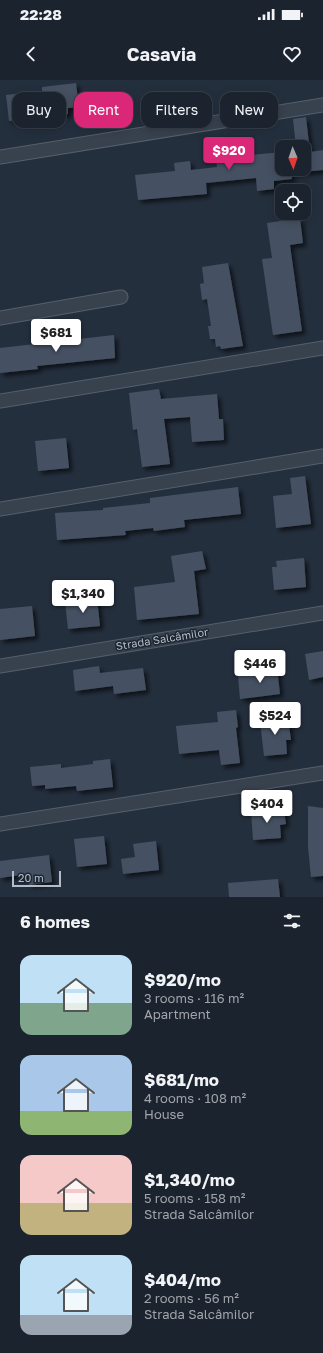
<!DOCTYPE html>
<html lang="en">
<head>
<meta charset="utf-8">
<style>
  :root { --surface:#1b232e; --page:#282f3a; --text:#f1f3f6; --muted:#a0a4aa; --line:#39404a; --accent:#db2777 }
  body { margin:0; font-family:"Golos Text",sans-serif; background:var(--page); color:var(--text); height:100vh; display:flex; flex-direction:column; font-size:15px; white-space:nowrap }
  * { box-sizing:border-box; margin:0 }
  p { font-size:13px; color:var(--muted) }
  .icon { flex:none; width:22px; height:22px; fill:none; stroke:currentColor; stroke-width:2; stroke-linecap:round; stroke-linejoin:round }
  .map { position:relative; height:817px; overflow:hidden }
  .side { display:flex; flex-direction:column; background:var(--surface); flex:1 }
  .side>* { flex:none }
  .top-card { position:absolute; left:12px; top:12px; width:299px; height:36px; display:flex; gap:8px }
  .needle { width:26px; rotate:178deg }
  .controls { position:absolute; left:275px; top:60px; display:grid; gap:8px }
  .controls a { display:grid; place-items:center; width:36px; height:36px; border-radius:8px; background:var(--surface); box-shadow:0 2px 10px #0003,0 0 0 1px var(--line); font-size:20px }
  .scale { position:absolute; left:12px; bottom:10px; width:49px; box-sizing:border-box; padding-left:4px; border:2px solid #b4bcc9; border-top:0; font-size:11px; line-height:14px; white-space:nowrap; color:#b4bcc9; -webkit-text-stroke:3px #1d2633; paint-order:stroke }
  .price { position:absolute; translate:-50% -34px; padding:0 9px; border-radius:4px; background:#fff; color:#222; font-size:13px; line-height:26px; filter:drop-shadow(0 1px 2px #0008) }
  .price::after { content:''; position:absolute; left:50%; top:24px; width:12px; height:9px; margin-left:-6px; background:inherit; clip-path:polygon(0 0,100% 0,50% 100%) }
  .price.active { background:var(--accent); color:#fff }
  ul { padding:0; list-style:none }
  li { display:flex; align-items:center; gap:12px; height:100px; padding:0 20px }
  li span { display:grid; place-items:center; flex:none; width:112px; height:80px; border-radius:12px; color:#555 }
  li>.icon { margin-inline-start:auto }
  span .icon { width:48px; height:48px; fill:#fffc; stroke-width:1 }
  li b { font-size:17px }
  h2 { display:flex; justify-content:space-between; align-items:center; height:48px; padding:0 20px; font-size:17px }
  .pill { padding:0 14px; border-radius:12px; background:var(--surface); box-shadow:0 2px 10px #0003,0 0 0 1px var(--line); font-size:14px; line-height:36px }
  .pill.active { background:var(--accent); color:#fff }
  .status { display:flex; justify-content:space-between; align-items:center; height:28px; padding:0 20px; background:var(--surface); direction:ltr }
  .status svg { height:11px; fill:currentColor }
  header { display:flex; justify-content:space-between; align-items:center; height:52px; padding:0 20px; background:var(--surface); font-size:18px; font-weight:700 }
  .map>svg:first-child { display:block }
</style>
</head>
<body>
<div class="status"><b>22:28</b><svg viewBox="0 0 49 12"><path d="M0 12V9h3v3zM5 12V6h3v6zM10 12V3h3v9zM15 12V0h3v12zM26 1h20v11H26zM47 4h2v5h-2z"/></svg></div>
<header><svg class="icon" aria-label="back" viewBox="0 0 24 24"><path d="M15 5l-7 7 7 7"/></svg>Casavia<svg class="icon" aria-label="heart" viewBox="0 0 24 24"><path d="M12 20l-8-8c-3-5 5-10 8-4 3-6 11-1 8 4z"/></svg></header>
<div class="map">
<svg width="323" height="817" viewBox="0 0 323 817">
  <defs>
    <filter id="shadow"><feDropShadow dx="3.5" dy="3.5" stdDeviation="2" flood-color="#0009"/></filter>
  </defs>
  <rect width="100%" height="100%" fill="#242f3e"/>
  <!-- building -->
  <g fill="#455162" filter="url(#shadow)">
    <path d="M76,3l3,24 -11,1v6l-59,7 -3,-26 36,-4v-4z"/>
    <path d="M306,37l4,35 13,-2v20l-32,3 1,6 -18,2v8l-17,2 -1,-13 -50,5 1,11 -69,6 -3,-25 40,-4 -1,-8 16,-2 1,9 26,-3 -2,-15 24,-2v6l43,-4v17h22v-22h-8l-3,-28z"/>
    <path d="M300,138l3,25 -13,2 12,86 -29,4 -11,-76 10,-1 -5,-35z"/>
    <path d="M228,183l15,83 -22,3 -1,-3 -4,1 -1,-8h-5l-2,-13h3l-4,-27 -5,1 -2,-16 4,-1 -2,-16z"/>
    <path d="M114,255l1,23 -78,8 1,3 -38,4v-25z"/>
    <path d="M159,309l2,10 56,-5 2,25h4l1,21 -32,2 -2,-25 -26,2 6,45 -28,3 -5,-38 -4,1 -4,-37z"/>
    <path d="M66,358l3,30 -31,3 -3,-30z"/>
    <path d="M305,396l6,48 -35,4 -3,-32 19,-2 -2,-16z"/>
    <path d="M238,407l3,27 -57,6 1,7 -31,4 -1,-3 -28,3 1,4 -69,5 -2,-27 48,-3v-2l47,-5v-5z"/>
    <path d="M202,471l4,18 -12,2 5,43 -62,6 -3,-33 41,-5 -4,-26z"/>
    <path d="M304,478l2,29 -32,3 -2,-23h5l-1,-6z"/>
    <path d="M97,518l3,28 -32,3 -3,-27z"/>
    <path d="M32,526l3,30 -35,4v-31z"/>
    <path d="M323,571v26l-14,3 -4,-26z"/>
    <path d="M99,586l1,7 43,-5 3,22 -32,4 -1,-8 -38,5 -2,-21z"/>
    <path d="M277,587l3,27 -40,5 -2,-23 17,-2v-4z"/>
    <path d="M236,630l2,17 -2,1 4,35 -19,2 -2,-15 -40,4 -3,-28 42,-4 -1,-10z"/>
    <path d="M288,638l3,22h-5l1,14 -23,2 -4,-35z"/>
    <path d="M110,679l3,28 -36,4 -1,-5 -31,3v-4l-13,1 -2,-19 31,-3v4l32,-4v-3z"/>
    <path d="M308,726l15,2v68l-12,1 -3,-30z"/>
    <path d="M274,729l1,2 9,-1 2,14 -6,1 1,13 -28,2 -2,-29z"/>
    <path d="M104,756l3,28 -30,3 -3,-28z"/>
    <path d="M156,761l3,29 -36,4 -2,-15 14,-2 -2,-13z"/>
    <path d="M49,775l3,27 -23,3 -1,-11 -28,4v-17z"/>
    <path d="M278,799l2,18h-51l-1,-14z"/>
  </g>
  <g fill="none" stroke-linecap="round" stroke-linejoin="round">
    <defs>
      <g id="street">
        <path d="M0,77l323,-52"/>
        <path d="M0,238l121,-21"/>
        <path d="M0,321l323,-53"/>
        <path d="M0,429l323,-53"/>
        <path d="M0,586l323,-53"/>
        <path d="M0,744l323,-51"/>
      </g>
    </defs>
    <!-- street casing -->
    <use href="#street" stroke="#565f6c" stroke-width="15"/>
    <!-- street -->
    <use href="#street" stroke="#38414e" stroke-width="13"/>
  </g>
  <g text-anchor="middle" stroke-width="3" stroke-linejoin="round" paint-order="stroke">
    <!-- street labels -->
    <g font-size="11" fill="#b4bcc9" stroke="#1d2633">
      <text transform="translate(162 559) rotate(-9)" y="4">Strada Salcâmilor</text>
    </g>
  </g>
</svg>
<div class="controls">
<a><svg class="needle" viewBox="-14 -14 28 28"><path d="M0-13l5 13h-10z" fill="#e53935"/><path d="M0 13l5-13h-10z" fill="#a0a4aa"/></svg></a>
<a><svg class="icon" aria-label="locate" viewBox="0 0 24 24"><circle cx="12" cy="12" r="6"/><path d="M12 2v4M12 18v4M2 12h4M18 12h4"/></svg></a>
</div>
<div class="scale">20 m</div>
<b class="price active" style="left:229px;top:91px">$920</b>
<b class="price" style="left:56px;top:273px">$681</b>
<b class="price" style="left:83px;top:534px">$1,340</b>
<b class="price" style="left:260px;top:604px">$446</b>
<b class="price" style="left:275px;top:656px">$524</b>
<b class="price" style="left:267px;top:744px">$404</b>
<div class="top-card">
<a class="pill">Buy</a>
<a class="pill active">Rent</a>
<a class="pill">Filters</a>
<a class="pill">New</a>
</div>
</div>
<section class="side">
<h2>6 homes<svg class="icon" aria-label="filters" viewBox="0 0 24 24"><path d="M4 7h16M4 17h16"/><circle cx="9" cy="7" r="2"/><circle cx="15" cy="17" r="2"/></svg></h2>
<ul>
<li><span style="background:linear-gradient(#bfe0f5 60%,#7fa58c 0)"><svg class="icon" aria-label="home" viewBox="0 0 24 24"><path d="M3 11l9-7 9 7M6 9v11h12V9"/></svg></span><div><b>$920/mo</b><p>3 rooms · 116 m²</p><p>Apartment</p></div></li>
<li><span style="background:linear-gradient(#a9c7e8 70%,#8fb573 0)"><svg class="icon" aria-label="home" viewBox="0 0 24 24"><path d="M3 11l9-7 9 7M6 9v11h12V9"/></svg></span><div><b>$681/mo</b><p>4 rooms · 108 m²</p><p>House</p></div></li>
<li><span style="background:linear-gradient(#f6c9c9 60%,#c2b280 0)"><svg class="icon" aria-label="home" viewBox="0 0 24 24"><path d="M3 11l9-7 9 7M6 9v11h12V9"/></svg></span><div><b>$1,340/mo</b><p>5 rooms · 158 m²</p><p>Strada Salcâmilor</p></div></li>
<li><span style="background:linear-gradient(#bfe0f5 75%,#9aa5b1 0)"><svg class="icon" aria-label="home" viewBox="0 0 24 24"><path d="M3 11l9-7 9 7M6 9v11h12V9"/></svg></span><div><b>$404/mo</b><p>2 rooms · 56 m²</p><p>Strada Salcâmilor</p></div></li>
</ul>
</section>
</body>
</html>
